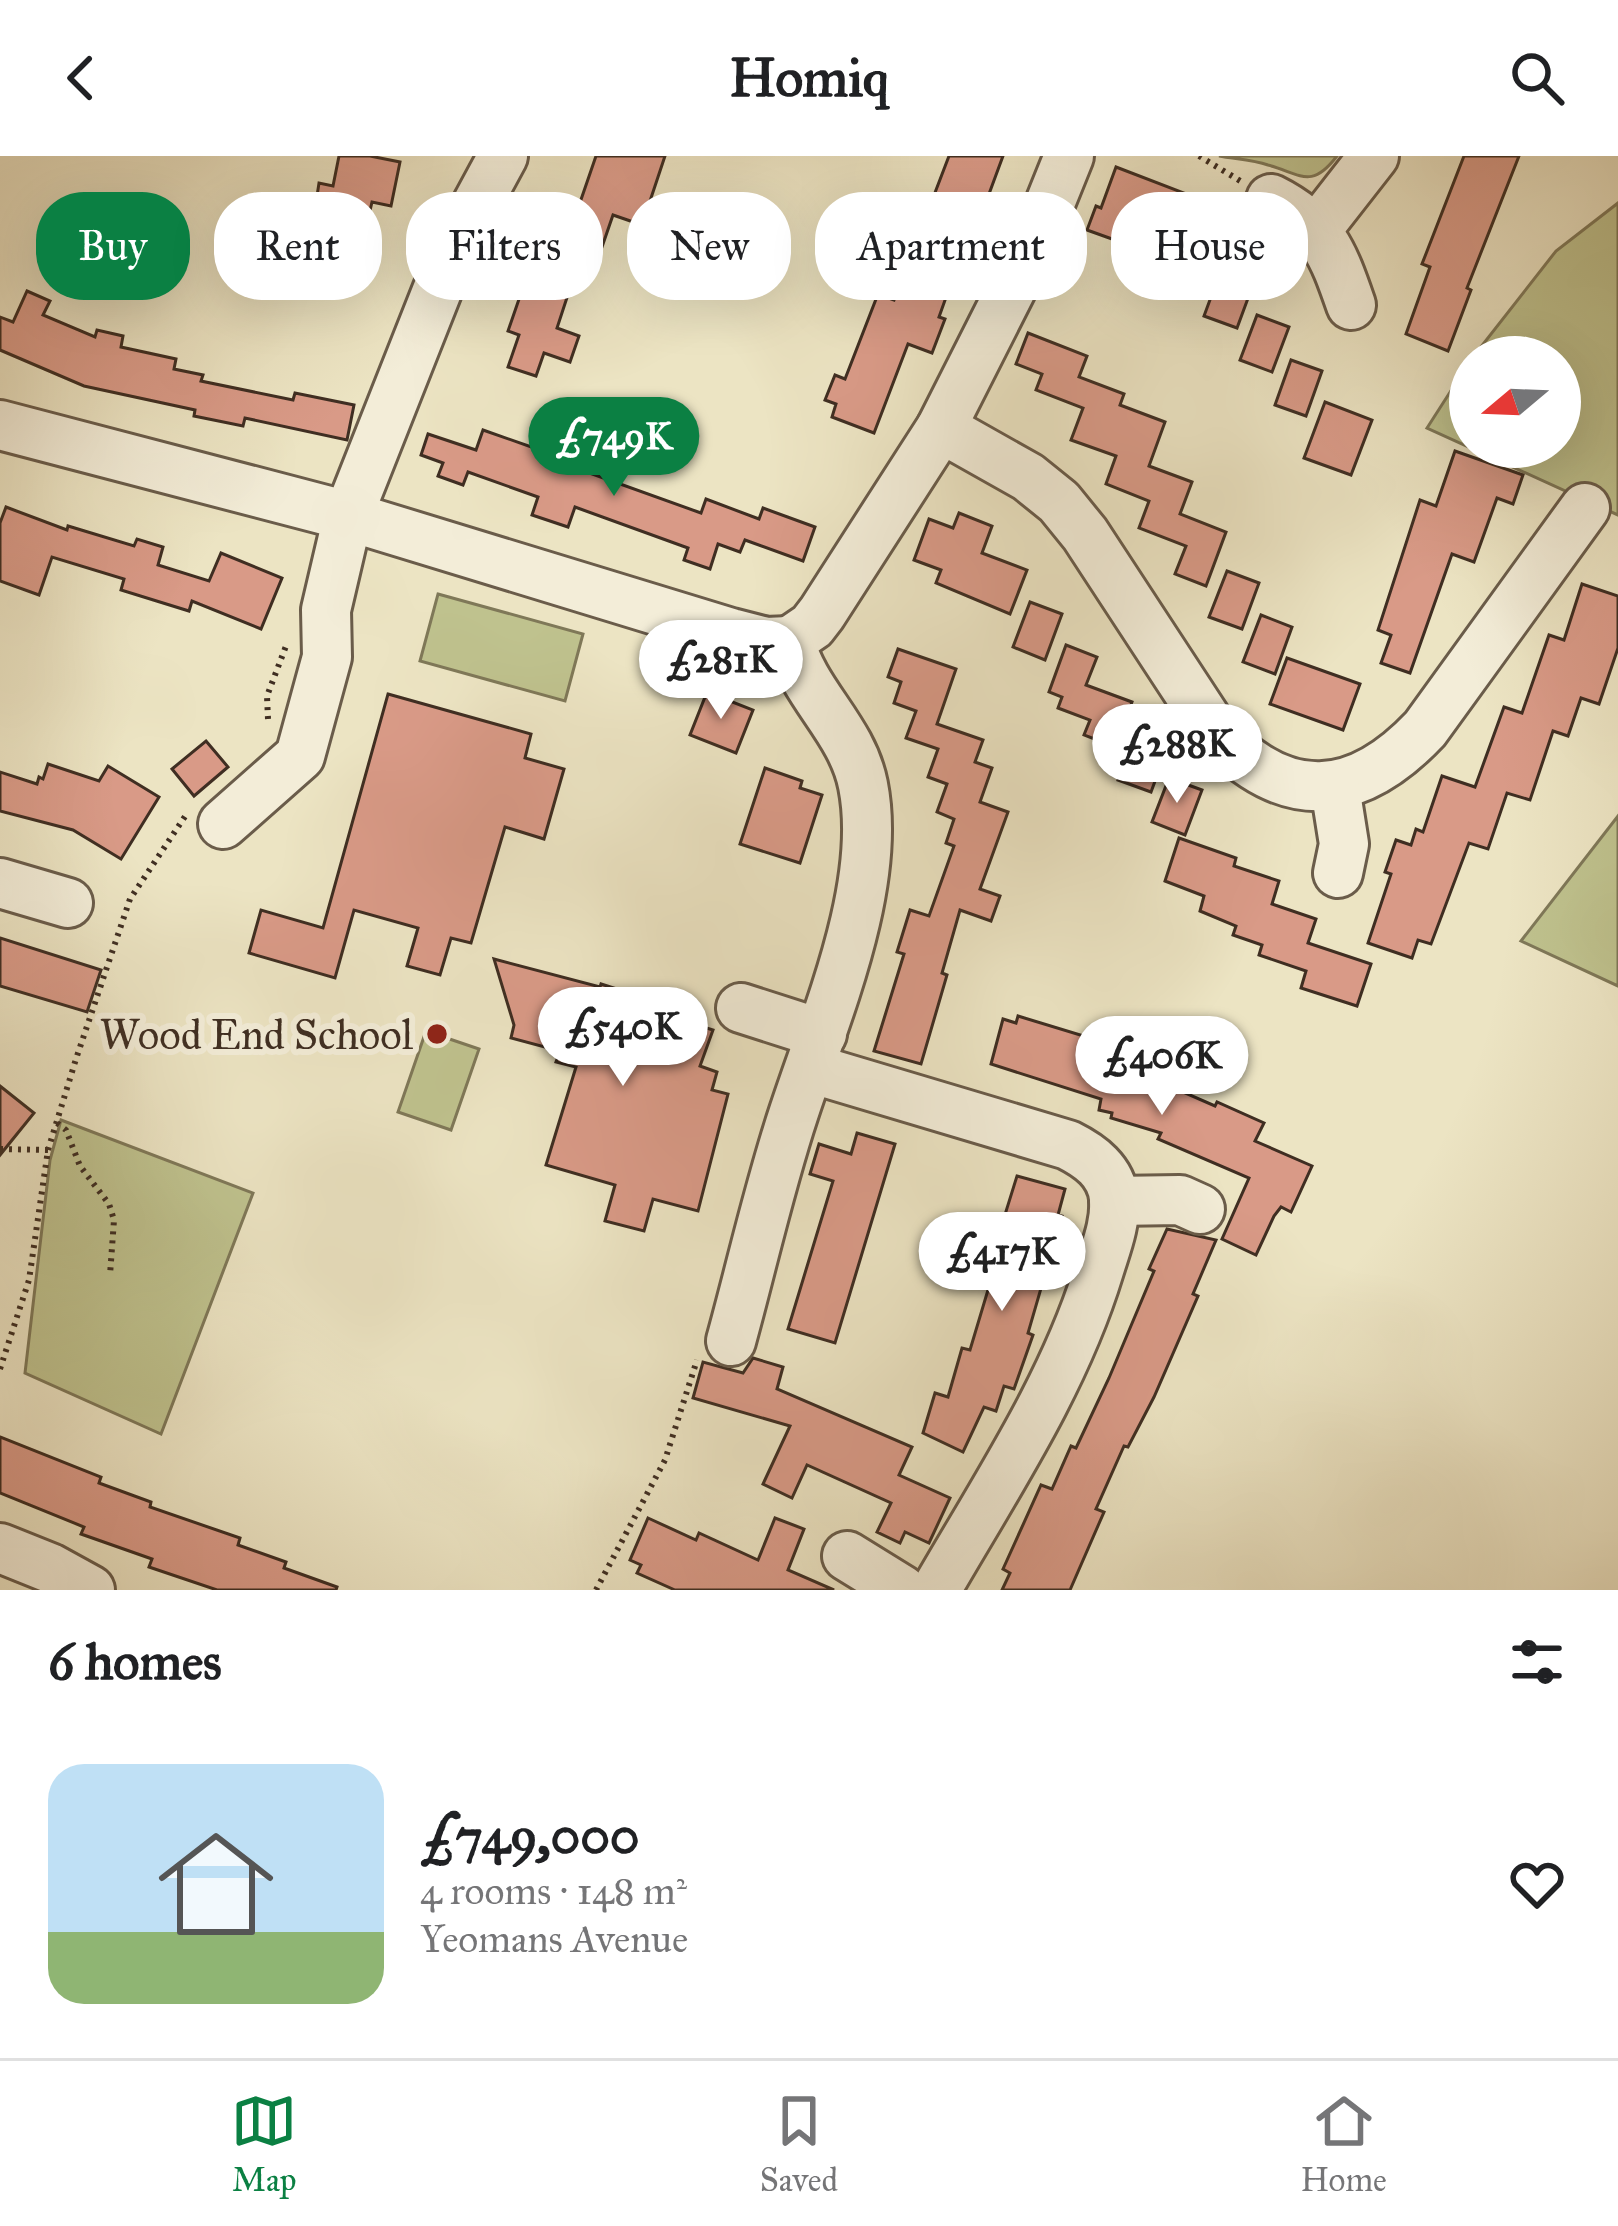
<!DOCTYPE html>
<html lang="en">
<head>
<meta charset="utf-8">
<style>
  :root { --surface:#fff; --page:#f2f2f2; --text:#202124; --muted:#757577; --line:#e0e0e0; --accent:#0b8043 }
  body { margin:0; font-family:"IM FELL Great Primer",serif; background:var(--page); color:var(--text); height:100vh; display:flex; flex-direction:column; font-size:45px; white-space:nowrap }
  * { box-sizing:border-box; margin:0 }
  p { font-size:39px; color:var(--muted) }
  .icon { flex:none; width:66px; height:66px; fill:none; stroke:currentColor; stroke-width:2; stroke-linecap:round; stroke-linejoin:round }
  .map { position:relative; height:1434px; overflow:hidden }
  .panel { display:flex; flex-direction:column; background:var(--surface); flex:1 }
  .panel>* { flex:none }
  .banner { position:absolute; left:36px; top:36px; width:1548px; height:108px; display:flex; gap:24px }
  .needle { width:78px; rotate:251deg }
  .tools { position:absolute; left:1449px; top:180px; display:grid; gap:24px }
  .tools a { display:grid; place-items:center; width:132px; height:132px; border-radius:50%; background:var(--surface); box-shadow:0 12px 48px #0002; font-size:60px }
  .price { position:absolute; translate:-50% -102px; padding:0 27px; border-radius:42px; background:#fff; color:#222; font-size:39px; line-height:78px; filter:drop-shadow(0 3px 6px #0008) }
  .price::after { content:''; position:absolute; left:50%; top:72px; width:36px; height:27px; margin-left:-18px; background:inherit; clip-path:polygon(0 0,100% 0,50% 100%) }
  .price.on { background:var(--accent); color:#fff }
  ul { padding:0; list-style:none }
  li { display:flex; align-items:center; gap:36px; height:300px; padding:0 48px }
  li+li { border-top:3px solid var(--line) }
  li span { display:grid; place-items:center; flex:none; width:336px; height:240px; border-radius:36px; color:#555 }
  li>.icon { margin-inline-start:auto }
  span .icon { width:144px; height:144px; fill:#fffc; stroke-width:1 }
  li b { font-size:51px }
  h2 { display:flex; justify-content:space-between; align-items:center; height:144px; padding:0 48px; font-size:51px }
  .tag { padding:0 42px; border-radius:48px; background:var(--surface); box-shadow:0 12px 48px #0002; font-size:42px; line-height:108px }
  .tag.on { background:var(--accent); color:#fff }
  header { display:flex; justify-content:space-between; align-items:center; height:156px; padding:0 48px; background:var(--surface); font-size:54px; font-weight:700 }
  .dock { display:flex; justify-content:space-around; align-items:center; height:168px; border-top:3px solid var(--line); background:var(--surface); font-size:33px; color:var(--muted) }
  .dock a { display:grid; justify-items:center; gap:6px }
  .dock .on { color:var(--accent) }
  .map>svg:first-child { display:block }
</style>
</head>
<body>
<header><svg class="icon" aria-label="back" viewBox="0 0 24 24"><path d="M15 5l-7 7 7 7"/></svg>Homiq<svg class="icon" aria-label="search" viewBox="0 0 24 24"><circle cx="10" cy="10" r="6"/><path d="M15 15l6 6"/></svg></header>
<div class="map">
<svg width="1618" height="1434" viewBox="0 0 1618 1434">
  <rect width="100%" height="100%" fill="#ece4c3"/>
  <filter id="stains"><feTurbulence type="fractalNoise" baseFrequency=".00167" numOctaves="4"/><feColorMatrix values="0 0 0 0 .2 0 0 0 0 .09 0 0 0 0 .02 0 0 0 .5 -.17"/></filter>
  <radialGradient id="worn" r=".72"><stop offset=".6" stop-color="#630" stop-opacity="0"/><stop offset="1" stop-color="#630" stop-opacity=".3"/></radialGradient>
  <!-- green -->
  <g fill="#bfc28e" stroke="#7f7858" stroke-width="3">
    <path d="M1219,0h118c-26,34 -36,18 -69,9 -15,-5 -33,-6 -49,-9z"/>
    <path d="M1618,47v312l-191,-87 43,-67v86h90v-90h-87l83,-106z"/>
    <path d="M438,438l145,40 -18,67 -145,-40z"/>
    <path d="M1618,660v170l-97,-45z"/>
    <path d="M426,875l53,18 -28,81 -53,-18z"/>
    <path d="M61,964l192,73 -92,241 -136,-61 25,-213z"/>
  </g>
  <!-- building -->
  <g fill="#d99a87" stroke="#3f2e22" stroke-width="3">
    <path d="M339,0h31l30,6 -9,44 -19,-4 -19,82 -66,-13 13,-65 15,3 4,-26 14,3z"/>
    <path d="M596,0h69l-23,69 -29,-10 -21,61 -16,-6 -19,58 22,8 -9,26 -26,-9 -8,23 -28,-9 11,-32 -11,-4 19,-55 15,5 22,-65 10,4z"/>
    <path d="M949,0h54l-38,103 -5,-1 -21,59 6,2 -13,34 -24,-9 -34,89 -42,-16 4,-13 -11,-4 10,-25 10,4 33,-85 16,6z"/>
    <path d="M1464,0h55l-52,132 4,2 -23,61 -42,-17 24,-67 -8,-3z"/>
    <path d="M1116,11l68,26 -17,46 -35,-13 -6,18 -39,-14 9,-24 5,2z"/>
    <path d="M1187,70l33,12 -17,46 -33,-12z"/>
    <path d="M1221,114l33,12 -17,46 -33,-12z"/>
    <path d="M27,135l23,10 -7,14 52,22 2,-7 26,6 -2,11 55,12 -2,10 29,6 -2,6 92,19 2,-7 59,12 -7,35 -102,-22 -2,8 -49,-10 1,-6 -111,-24 -84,-36v-33l13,5z"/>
    <path d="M1257,159l32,12 -17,45 -32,-12z"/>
    <path d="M1028,177l59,23 -8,21 45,17 -4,11 45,17 -16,44 43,16 -12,32 46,18 -20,54 -31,-12 11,-28 -47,-18 10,-27 -43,-17 10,-28 -45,-16 12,-32 -47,-18 6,-16 -26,-10z"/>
    <path d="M1291,204l31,11 -16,45 -31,-11z"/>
    <path d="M1325,246l47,18 -21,55 -47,-17z"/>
    <path d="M483,274l57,20 3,-8 31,11 -4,13 131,47 5,-14 53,20 4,-11 52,19 -12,34 -58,-21 -5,12 -22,-8 -8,25 -26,-9 4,-12 -113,-41 -7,20 -36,-12 6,-18 -70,-25 -5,13 -25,-9 5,-13 -22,-8 7,-21 48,16z"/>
    <path d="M1455,295l68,24 -10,29 -16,-6 -23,64 -22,-8 -42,119 -29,-10 10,-28 -13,-5 42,-130 16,6z"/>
    <path d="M6,351l61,23 1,-4 66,20 3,-7 26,8 -5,18 51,16 12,-28 61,25 -21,51 -69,-28 -3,10 -68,-21 3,-11 -72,-22 -13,38 -39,-14v-58z"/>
    <path d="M959,357l33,13 -10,27 45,17 -17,44 -74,-31 5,-13 -27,-10 15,-41 24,9z"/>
    <path d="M1227,415l32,12 -17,46 -33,-12z"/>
    <path d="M1582,428l36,12v52l-19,56 -18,-6 -13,38 -15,-5 -23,69 -23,-7 -19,56 -19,-6 -38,101 -13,-4 -6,18 -44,-15 23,-69 -6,-2 11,-32 15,5 5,-16 7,3 19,-56 33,11 29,-80 18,6 27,-78 15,5z"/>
    <path d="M1030,446l32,12 -17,46 -32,-13z"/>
    <path d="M1261,459l31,12 -17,47 -32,-12z"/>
    <path d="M1066,489l31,12 -11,28 46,17 -17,45 -31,-12 6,-15 -32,-12 4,-11 -13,-5z"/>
    <path d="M898,493l58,20 -19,55 46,16 -8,22 17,6 -12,34 28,10 -28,77 20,7 -9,25 -31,-11 -18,63 5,2 -26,89 -47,-13 30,-97 -7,-2 13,-42 19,6 25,-70 -8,-3 8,-24 -17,-7 10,-28 -19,-7 10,-28 -32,-11 10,-27 -22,-8 7,-21 -13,-5z"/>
    <path d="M1287,502l73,26 -17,46 -73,-26z"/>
    <path d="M707,536l46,18 -17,43 -46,-18z"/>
    <path d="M388,538l143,40 -6,24 39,11 -20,70 -39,-12 -34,116 -20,-5 -11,37 -33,-9 11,-38 -64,-18 -19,68 -86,-25 12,-43 62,18z"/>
    <path d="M1135,578l33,12 -17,46 -33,-12z"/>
    <path d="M206,585l22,26 -34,29 -22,-27z"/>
    <path d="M48,608l51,17 9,-15 51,31 -38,62 -48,-29 -73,-19v-39l37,12 2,-7 4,2z"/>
    <path d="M765,612l37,13 -2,7 22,7 -22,68 -60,-19z"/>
    <path d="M1169,622l33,12 -17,45 -33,-13z"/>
    <path d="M1179,682l57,20 -2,8 45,15 -7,23 44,15 -8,24 63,21 -14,42 -56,-18 5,-17 -47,-16 3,-10 -29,-10 3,-9 -36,-15 4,-15 -39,-15z"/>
    <path d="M0,782l101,32 -14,42 -87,-26z"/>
    <path d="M494,803l106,28 1,-3 81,26 -4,9 35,11 -13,36 17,6 -5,18 16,4 -30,117 -45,-12 -9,32 -39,-10 10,-36 -69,-20 30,-98 -20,-5 4,-11 -49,-13 3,-13z"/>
    <path d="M1018,860l92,28 -5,18 49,14 -1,3 62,27 2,-4 47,21 -9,18 57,25 -21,46 -10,-5 -7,9 -18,39 -34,-16 27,-61 -91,-39 3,-6 -50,-15 1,-5 -13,-3 2,-11 -110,-35 12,-45 13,4z"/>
    <path d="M0,930l34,27 -34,42z"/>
    <path d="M857,977l38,11 -60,199 -47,-14 45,-148 -23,-7 9,-30 32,10z"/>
    <path d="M1017,1020l48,13 -7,26 4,1 -34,117 5,2 -19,54 -10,-3 -8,25 -12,-4 -21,45 -40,-19 12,-40 13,4 14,-49 8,2 21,-70 -6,-1z"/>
    <path d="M1167,1073l49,11 -23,54 5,2 -44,101 -26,50 -4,-1 -28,63 8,3 -34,78h-68l8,-17 -7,-4 38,-84 11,4 19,-43 5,2 33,-70 45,-107 -5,-2z"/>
    <path d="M753,1202l30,9 -6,22 135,58 -13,28 51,23 -21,45 -24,-11 -5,11 -23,-11 14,-29 -84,-38 -15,33 -29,-14 27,-58 -97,-28 10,-36 40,11z"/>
    <path d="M0,1281l101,40 -2,6 52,19 -1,5 90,31 -2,7 48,17 -2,6 53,19 -1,3h-119l-68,-23 3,-8 -71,-25 3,-7 -84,-34z"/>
    <path d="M648,1362l48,22 3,-7 59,27 17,-42 29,11 -16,41 46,20h-159l-38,-17 4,-8 -11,-5z"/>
  </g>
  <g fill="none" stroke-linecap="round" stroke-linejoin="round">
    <defs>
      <g id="minor">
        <path d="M1271,43c52,26 62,54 80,106"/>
        <path d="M1317,73l57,-73"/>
        <path d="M0,269l348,91 383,117 35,9 24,-1c14,54 62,88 73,144 20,101 -38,232 -69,327 -25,75 -42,153 -63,229"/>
        <path d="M941,272l87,49 31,25 26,32 129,197c71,76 141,72 211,-2l160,-221"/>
        <path d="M790,485l22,-15 10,-13 119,-185 91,-180 37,-92"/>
        <path d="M1335,631l9,57 -6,29"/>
        <path d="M223,668l77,-68 27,-99 -1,-47 22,-94 108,-273 47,-87"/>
        <path d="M0,727l68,20"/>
        <path d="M741,852l81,26"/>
        <path d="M810,912l258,77c22,11 43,26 46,53 2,25 -8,49 -15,72 -35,115 -103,216 -163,320"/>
        <path d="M1114,1045l66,-1 20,9"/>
        <path d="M0,1392l50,20 40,22"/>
        <path d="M847,1400l55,34"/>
      </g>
    </defs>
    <!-- minor casing -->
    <use href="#minor" stroke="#6a5c4a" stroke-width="54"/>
    <!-- path -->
    <g stroke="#3f2e22" stroke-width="6" stroke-dasharray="3 6" stroke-linecap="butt">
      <path d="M1199,0l43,26"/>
      <path d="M268,563l-1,-23 19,-50"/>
      <path d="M57,967l9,7 14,36 29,38 5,16 -4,55"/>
      <path d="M0,993l48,1"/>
      <path d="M0,1213l29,-89 19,-130 28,-91 54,-160 56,-84"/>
      <path d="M596,1434l69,-130 32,-100"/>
    </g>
    <!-- minor -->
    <use href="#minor" stroke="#f3edd8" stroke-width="48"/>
  </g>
  <!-- markers -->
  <circle fill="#8f2418" stroke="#f3edd8" stroke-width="4.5" cx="437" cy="878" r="12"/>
  <g text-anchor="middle" stroke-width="12" stroke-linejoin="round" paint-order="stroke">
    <!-- poi labels -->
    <g font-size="42" fill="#3f2e22" stroke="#f3edd8" text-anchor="end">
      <text x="413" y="893">Wood End School</text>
    </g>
  </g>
  <rect width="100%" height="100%" filter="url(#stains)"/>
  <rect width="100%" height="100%" fill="url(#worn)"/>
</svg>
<div class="tools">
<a><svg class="needle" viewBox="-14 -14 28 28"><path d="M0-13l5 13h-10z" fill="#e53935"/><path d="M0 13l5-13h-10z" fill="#757577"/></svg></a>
</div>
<b class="price on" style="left:614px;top:343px">£749K</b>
<b class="price" style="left:721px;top:566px">£281K</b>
<b class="price" style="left:1177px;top:650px">£288K</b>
<b class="price" style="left:623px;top:933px">£540K</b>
<b class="price" style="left:1162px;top:962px">£406K</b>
<b class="price" style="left:1002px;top:1158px">£417K</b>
<div class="banner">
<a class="tag on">Buy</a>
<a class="tag">Rent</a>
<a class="tag">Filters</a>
<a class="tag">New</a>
<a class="tag">Apartment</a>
<a class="tag">House</a>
</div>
</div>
<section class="panel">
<h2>6 homes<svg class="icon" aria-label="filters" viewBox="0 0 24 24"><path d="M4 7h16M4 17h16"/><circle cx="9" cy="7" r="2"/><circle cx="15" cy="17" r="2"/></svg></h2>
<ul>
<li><span style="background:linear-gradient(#bfe0f5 70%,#8fb573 0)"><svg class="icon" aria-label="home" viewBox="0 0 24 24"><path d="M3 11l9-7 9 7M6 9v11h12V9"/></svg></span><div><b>£749,000</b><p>4 rooms · 148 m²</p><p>Yeomans Avenue</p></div><svg class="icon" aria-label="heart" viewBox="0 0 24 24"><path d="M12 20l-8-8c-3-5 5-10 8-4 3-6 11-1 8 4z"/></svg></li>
</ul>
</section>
<nav class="dock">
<a class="on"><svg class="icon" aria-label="map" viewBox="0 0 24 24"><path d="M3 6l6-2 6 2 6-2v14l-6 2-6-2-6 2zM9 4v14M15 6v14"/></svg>Map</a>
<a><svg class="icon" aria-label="saved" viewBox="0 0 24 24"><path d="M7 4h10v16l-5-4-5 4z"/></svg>Saved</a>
<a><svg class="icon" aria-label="home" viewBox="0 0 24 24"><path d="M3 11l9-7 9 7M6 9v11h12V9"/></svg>Home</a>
</nav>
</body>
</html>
